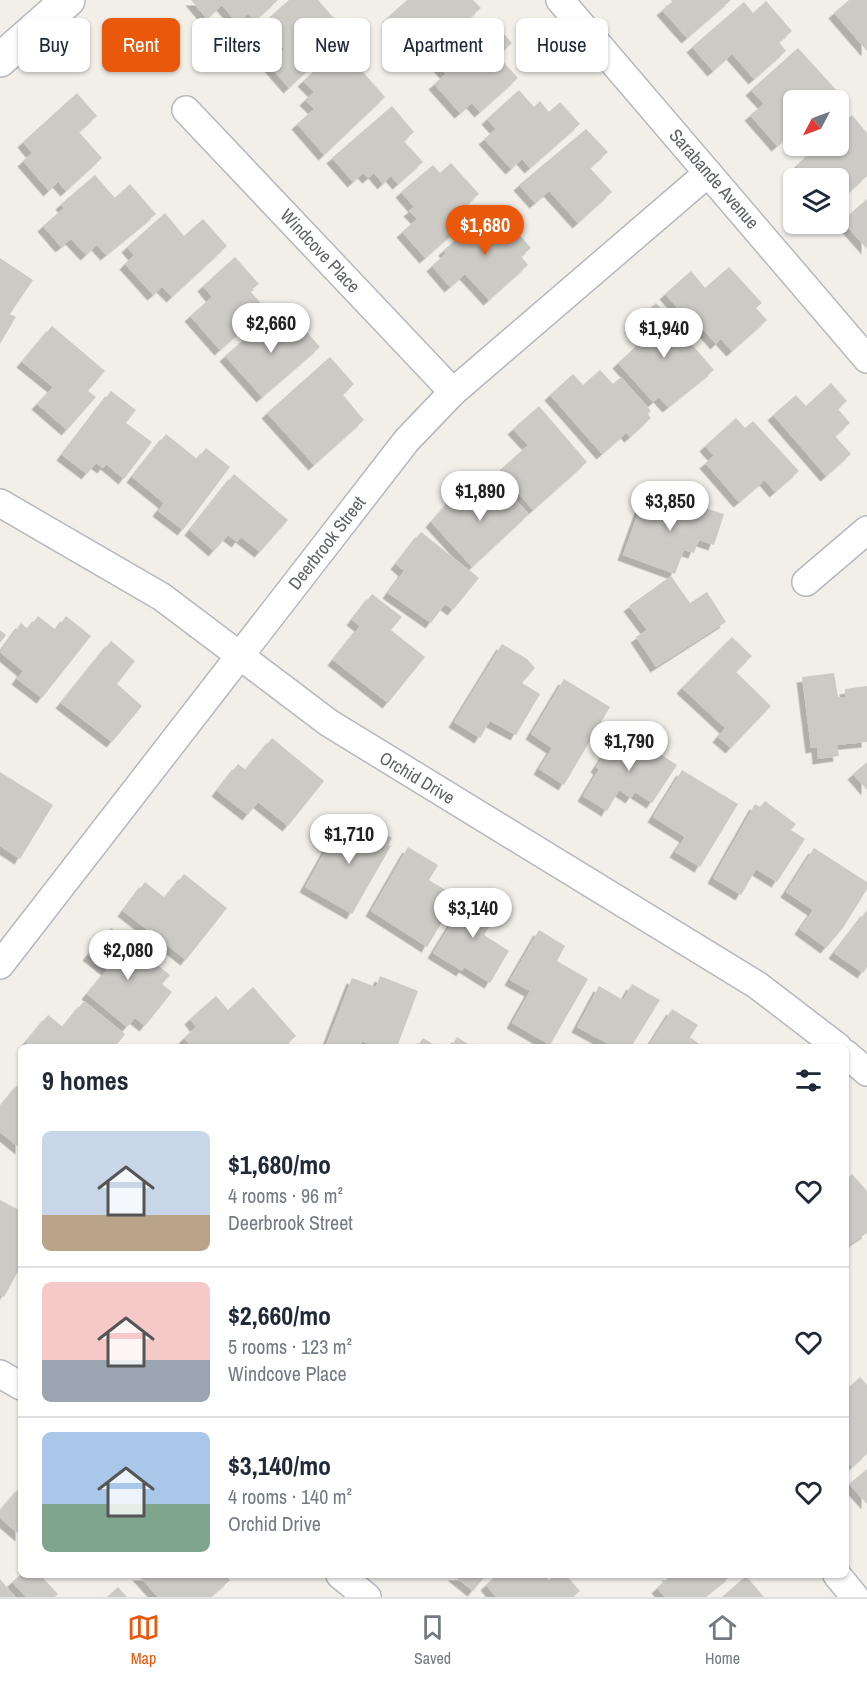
<!DOCTYPE html>
<html lang="en">
<head>
<meta charset="utf-8">
<style>
  :root { --surface:#fff; --page:#f6f6f7; --text:#1f2937; --muted:#747a83; --line:#e0e1e3; --accent:#ea580c }
  body { margin:0; font-family:"Archivo Narrow",sans-serif; background:var(--page); color:var(--text); height:100vh; display:flex; flex-direction:column; font-size:22px; white-space:nowrap }
  * { box-sizing:border-box; margin:0 }
  p { font-size:20px; color:var(--muted) }
  .icon { flex:none; width:33px; height:33px; fill:none; stroke:currentColor; stroke-width:2; stroke-linecap:round; stroke-linejoin:round }
  .map { position:relative; flex:1; overflow:hidden }
  .panel { position:absolute; left:18px; top:1044px; width:831px; height:534px; display:flex; flex-direction:column; background:var(--surface); border-radius:9px; box-shadow:0 2px 4px #0004 }
  .panel>* { flex:none }
  .top-card { position:absolute; left:18px; top:18px; width:831px; height:54px; display:flex; gap:12px }
  .needle { width:39px; rotate:229deg }
  .buttons { position:absolute; left:783px; top:90px; display:grid; gap:12px }
  .buttons a { display:grid; place-items:center; width:66px; height:66px; border-radius:9px; background:var(--surface); box-shadow:0 2px 4px #0004; font-size:30px }
  .price { position:absolute; translate:-50% -51px; padding:0 14px; border-radius:21px; background:#fff; color:#222; font-size:20px; line-height:39px; filter:drop-shadow(0 2px 3px #0008) }
  .price::after { content:''; position:absolute; left:50%; top:36px; width:18px; height:14px; margin-left:-9px; background:inherit; clip-path:polygon(0 0,100% 0,50% 100%) }
  .price.active { background:var(--accent); color:#fff }
  ul { padding:0; list-style:none }
  li { display:flex; align-items:center; gap:18px; height:150px; padding:0 24px }
  li+li { border-top:2px solid var(--line) }
  li span { display:grid; place-items:center; flex:none; width:168px; height:120px; border-radius:9px; color:#555 }
  li>.icon { margin-inline-start:auto }
  span .icon { width:72px; height:72px; fill:#fffc; stroke-width:1 }
  li b { font-size:26px }
  h2 { display:flex; justify-content:space-between; align-items:center; height:72px; padding:0 24px; font-size:26px }
  .pill { padding:0 21px; border-radius:9px; background:var(--surface); box-shadow:0 2px 4px #0004; font-size:21px; line-height:54px }
  .pill.active { background:var(--accent); color:#fff }
  .tab-bar { display:flex; justify-content:space-around; align-items:center; height:84px; border-top:2px solid var(--line); background:var(--surface); font-size:16px; color:var(--muted) }
  .tab-bar a { display:grid; justify-items:center; gap:3px }
  .tab-bar .active { color:var(--accent) }
  .map>svg:first-child { display:block }
</style>
</head>
<body>
<div class="map">
<svg width="867" height="1597" viewBox="0 0 867 1597">
  <defs>
    <filter id="shadow"><feDropShadow dx="-5.5" dy="5.5" stdDeviation="0" flood-color="#0004"/></filter>
  </defs>
  <rect width="100%" height="100%" fill="#f1efe8"/>
  <!-- building -->
  <g fill="#cccac5" filter="url(#shadow)">
    <path d="M191,0h87l-23,21 -7,-7 -11,9 -15,-18 -15,14z"/>
    <path d="M289,0h29l29,33 -58,55 -21,-24 16,-15 -22,-25z"/>
    <path d="M407,0h66l8,8 -32,28 -3,-3 -25,22 -33,-38z"/>
    <path d="M671,0h60l-44,38 -25,-28 10,-8z"/>
    <path d="M849,0h18v51l-33,-38z"/>
    <path d="M766,1l26,30 -13,11 7,9 -32,28 -22,-25 -19,17 -21,-24 52,-45 9,11z"/>
    <path d="M492,21l20,22 -14,13 20,22 -38,34 -8,-9 -12,10 -26,-29 12,-10 -7,-8z"/>
    <path d="M341,47l44,50 -61,58 -27,-31 17,-15 -9,-9 9,-8 -11,-11z"/>
    <path d="M798,48l42,46 -8,6h-38v37l-3,-3 -14,12 -27,-31 14,-11 -13,-14z"/>
    <path d="M519,90l15,17 6,-6 9,11 11,-10 20,22 -50,44 -8,-9 -11,10 -27,-30 12,-10 -9,-10z"/>
    <path d="M77,93l20,23 -18,16 23,26 -36,33 -8,-9 -9,9 -26,-30 9,-8 -9,-11z"/>
    <path d="M392,106l22,26 -10,9 19,21 -25,22 -7,-8 -8,8 -9,-11 -6,5 -5,-5 -10,9 -21,-24z"/>
    <path d="M852,115l15,18v43l-22,20 -7,-7v-11h-31l-11,-12 21,-20h21v-19z"/>
    <path d="M586,129l22,23 -18,16 22,24 -34,31 -29,-32 -14,12 -16,-18z"/>
    <path d="M451,163l28,31 -11,10 8,9 -51,45 -23,-26 15,-13 -8,-8 5,-4 -13,-15 32,-27 7,8z"/>
    <path d="M95,175l20,23 15,-14 26,30 -50,41 -9,-10 -11,10 -15,-16 -10,8 -18,-21 21,-18 -3,-4z"/>
    <path d="M867,199v50l-25,-28z"/>
    <path d="M165,213l19,23 19,-17 24,27 -55,51 -10,-10 -9,8 -28,-31 9,-9 -7,-8z"/>
    <path d="M484,215l8,9 10,-9 29,33 -10,8 7,9 -39,35 -24,-26 -15,13 -18,-21 14,-13 -2,-3z"/>
    <path d="M235,257l24,27 -9,7 16,18 -46,41 -30,-34 22,-19 -9,-11z"/>
    <path d="M0,258l33,22 -23,34 6,3 -16,27z"/>
    <path d="M729,267l33,36 -6,5 11,12 -35,31 -11,-12 -5,5 -24,-27 -4,3 -23,-26 26,-23 14,17z"/>
    <path d="M656,303l58,67 -46,37 -9,-10 -6,5 -35,-39 24,-22 -12,-14z"/>
    <path d="M274,313l17,19 9,-8 20,23 -58,50 -37,-41z"/>
    <path d="M52,326l53,45 -17,20 8,6 -29,33 -30,-26 16,-17 -31,-25z"/>
    <path d="M330,357l24,27 -11,11 21,25 -50,45 -47,-52z"/>
    <path d="M600,370l13,14 8,-7 30,34 -3,3 3,4 -21,19 -4,-4 -24,21 -52,-59 23,-21 10,11z"/>
    <path d="M831,383l16,18 -9,8 12,14 -15,13 16,18 -25,22 -53,-61 23,-20 10,11z"/>
    <path d="M111,391l25,19 -10,13 26,19 -28,37 -18,-15 -3,4 -7,-5 -9,11 -25,-19z"/>
    <path d="M539,406l48,56 -54,48 -34,-39 29,-26 -15,-16z"/>
    <path d="M736,418l9,10 8,-7 46,50 -24,21 -10,-12 -26,22 -34,-39 9,-7 -9,-10z"/>
    <path d="M166,434l31,25 9,-11 24,19 -47,63 -25,-19 6,-8 -32,-26z"/>
    <path d="M234,474l54,46 -28,32 -19,-15 -4,5 -9,-7 -14,16 -24,-21z"/>
    <path d="M496,479l33,35 -57,53 -41,-45 21,-24 12,11z"/>
    <path d="M646,491l51,19 1,-4 26,8 -10,31 -15,-5 -5,13 -10,-3 -9,24 -52,-19z"/>
    <path d="M421,532l58,46 -26,32 -8,-6 -14,19 -43,-30 16,-22 -8,-7z"/>
    <path d="M671,576l19,27 17,-11 19,30 -70,45 -20,-30 11,-7 -18,-24z"/>
    <path d="M372,594l30,23 -11,13 34,27 -37,46 -55,-43 27,-34 -8,-6z"/>
    <path d="M38,616l18,14 10,-14 25,20 -49,62 -25,-19 6,-8 -23,-19 21,-29 7,6z"/>
    <path d="M0,630l6,5 -6,8z"/>
    <path d="M732,637l20,19 -16,16 35,34 -40,42 -13,-11 7,-9 -43,-40z"/>
    <path d="M111,641l24,20 -18,23 25,22 -30,36 -51,-39z"/>
    <path d="M502,644l25,15 8,9 -13,15 18,11 -24,41 -26,-14 -10,17 -26,-16z"/>
    <path d="M834,673l4,24h7v-8l22,-3v56l-30,3 2,11 -21,3 -1,-12 -6,1 -9,-71z"/>
    <path d="M564,679l46,28 -46,78 -25,-16 13,-21 -21,-14z"/>
    <path d="M621,729l56,36 -25,38 -17,-11 -4,6 -12,-8 -12,21 -24,-15 16,-27 -3,-2z"/>
    <path d="M272,738l52,43 -36,45 -30,-24 -10,13 -31,-24 21,-27 8,6z"/>
    <path d="M867,762v28l-14,-16z"/>
    <path d="M682,770l56,34 -38,63 -25,-15 10,-15 -32,-20z"/>
    <path d="M0,772l53,33 -33,54 -20,-13z"/>
    <path d="M765,801l31,23 -5,6 14,9 -28,43 -21,-13 -15,26 -28,-17 42,-74 5,3z"/>
    <path d="M343,819l22,12 3,-6 24,13 -4,7 3,1 -39,68 -47,-27z"/>
    <path d="M408,847l30,18 -9,15 28,17 -30,50 -56,-36z"/>
    <path d="M814,848l53,34v7l-24,39 -17,20 -26,-19 13,-19 -27,-18z"/>
    <path d="M184,874l43,34 -41,52 -63,-49 22,-29 20,16z"/>
    <path d="M472,889l29,18 -17,28 25,16 -19,32 -26,-16 -2,4 -29,-18z"/>
    <path d="M867,910v57l-4,6 -29,-20z"/>
    <path d="M111,928l59,47 -8,9 10,8 -27,34 -10,-8 -8,9 -40,-33 20,-24 -19,-15z"/>
    <path d="M539,930l26,16 -8,15 31,18 -38,66 -38,-22 18,-32 -20,-11z"/>
    <path d="M380,976l38,15 -21,56h-21l-14,-6 -2,6 -34,-2 26,-67 24,9z"/>
    <path d="M632,984l28,16 -29,47h-17l-37,-20 22,-41 24,14z"/>
    <path d="M253,987l43,49 -12,11h-92l-8,-9 12,-11 -6,-8 26,-23 12,14z"/>
    <path d="M84,1001l41,33 -10,13h-82l-7,-5 22,-27 15,12z"/>
    <path d="M672,1009l26,16 -8,12 13,10h-55z"/>
    <path d="M457,1037l16,10h-22z"/>
    <path d="M423,1038l15,9h-21z"/>
    <path d="M21,1081v68l-21,-17v-25z"/>
    <path d="M852,1174l15,17v42l-18,12 -3,-4v-62z"/>
    <path d="M0,1200l21,11v55l-17,31 -4,-2z"/>
    <path d="M860,1377l7,8v69l-15,13 -6,-6v-71z"/>
    <path d="M867,1469v35l-18,-20z"/>
    <path d="M21,1486v50l-21,-18v-7z"/>
    <path d="M20,1575h20l18,19 -3,3h-29l-14,-15z"/>
    <path d="M138,1575h87l5,5 -19,17h-53z"/>
    <path d="M453,1575h33l-13,16z"/>
    <path d="M497,1575h47l5,5 6,-5h11l14,16 -7,6h-77l-10,-12z"/>
    <path d="M667,1575h65l-28,22h-39l-8,-9 12,-11z"/>
    <path d="M746,1576l18,21h-42z"/>
    <path d="M0,1579l15,18h-15z"/>
    <path d="M118,1587l9,10h-20z"/>
  </g>
  <g fill="none" stroke-linecap="round" stroke-linejoin="round">
    <defs>
      <g id="minor">
        <path d="M560,0l307,359"/>
        <path d="M186,110l267,282"/>
        <path d="M0,503l162,94 167,126 428,262 81,62"/>
        <path d="M806,582l61,-52"/>
        <path d="M0,965l407,-525 46,-48 255,-219"/>
        <path d="M846,1054l21,18"/>
        <path d="M0,1374l21,12"/>
        <path d="M340,1575l27,22"/>
        <path d="M837,1575l18,22"/>
      </g>
      <path id="tertiary" d="M0,60l68,-60"/>
    </defs>
    <!-- minor casing -->
    <use href="#minor" stroke="#b5b8bc" stroke-width="30"/>
    <!-- tertiary casing -->
    <use href="#tertiary" stroke="#b5b8bc" stroke-width="36"/>
    <!-- minor -->
    <use href="#minor" stroke="#fff" stroke-width="27"/>
    <!-- tertiary -->
    <use href="#tertiary" stroke="#fff" stroke-width="33"/>
  </g>
  <g text-anchor="middle" stroke-width="4.5" stroke-linejoin="round" paint-order="stroke">
    <!-- street labels -->
    <g font-size="18" fill="#5f6368" stroke="#fff">
      <text transform="translate(714 179) rotate(49)" y="6">Sarabande Avenue</text>
      <text transform="translate(320 251) rotate(47)" y="6">Windcove Place</text>
      <text transform="translate(327 543) rotate(-52)" y="6">Deerbrook Street</text>
      <text transform="translate(417 778) rotate(31)" y="6">Orchid Drive</text>
    </g>
  </g>
</svg>
<div class="buttons">
<a><svg class="needle" viewBox="-14 -14 28 28"><path d="M0-13l5 13h-10z" fill="#e53935"/><path d="M0 13l5-13h-10z" fill="#747a83"/></svg></a>
<a><svg class="icon" aria-label="layers" viewBox="0 0 24 24"><path d="M12 4l9 5-9 5-9-5zM3 14l9 5 9-5"/></svg></a>
</div>
<b class="price active" style="left:485px;top:256px">$1,680</b>
<b class="price" style="left:271px;top:354px">$2,660</b>
<b class="price" style="left:664px;top:359px">$1,940</b>
<b class="price" style="left:480px;top:522px">$1,890</b>
<b class="price" style="left:670px;top:532px">$3,850</b>
<b class="price" style="left:629px;top:772px">$1,790</b>
<b class="price" style="left:349px;top:865px">$1,710</b>
<b class="price" style="left:473px;top:939px">$3,140</b>
<b class="price" style="left:128px;top:981px">$2,080</b>
<div class="top-card">
<a class="pill">Buy</a>
<a class="pill active">Rent</a>
<a class="pill">Filters</a>
<a class="pill">New</a>
<a class="pill">Apartment</a>
<a class="pill">House</a>
</div>
<section class="panel">
<h2>9 homes<svg class="icon" aria-label="filters" viewBox="0 0 24 24"><path d="M4 7h16M4 17h16"/><circle cx="9" cy="7" r="2"/><circle cx="15" cy="17" r="2"/></svg></h2>
<ul>
<li><span style="background:linear-gradient(#c9d6e8 70%,#b9a48a 0)"><svg class="icon" aria-label="home" viewBox="0 0 24 24"><path d="M3 11l9-7 9 7M6 9v11h12V9"/></svg></span><div><b>$1,680/mo</b><p>4 rooms · 96 m²</p><p>Deerbrook Street</p></div><svg class="icon" aria-label="heart" viewBox="0 0 24 24"><path d="M12 20l-8-8c-3-5 5-10 8-4 3-6 11-1 8 4z"/></svg></li>
<li><span style="background:linear-gradient(#f6c9c9 65%,#9aa5b1 0)"><svg class="icon" aria-label="home" viewBox="0 0 24 24"><path d="M3 11l9-7 9 7M6 9v11h12V9"/></svg></span><div><b>$2,660/mo</b><p>5 rooms · 123 m²</p><p>Windcove Place</p></div><svg class="icon" aria-label="heart" viewBox="0 0 24 24"><path d="M12 20l-8-8c-3-5 5-10 8-4 3-6 11-1 8 4z"/></svg></li>
<li><span style="background:linear-gradient(#a9c7e8 60%,#7fa58c 0)"><svg class="icon" aria-label="home" viewBox="0 0 24 24"><path d="M3 11l9-7 9 7M6 9v11h12V9"/></svg></span><div><b>$3,140/mo</b><p>4 rooms · 140 m²</p><p>Orchid Drive</p></div><svg class="icon" aria-label="heart" viewBox="0 0 24 24"><path d="M12 20l-8-8c-3-5 5-10 8-4 3-6 11-1 8 4z"/></svg></li>
</ul>
</section>
</div>
<nav class="tab-bar">
<a class="active"><svg class="icon" aria-label="map" viewBox="0 0 24 24"><path d="M3 6l6-2 6 2 6-2v14l-6 2-6-2-6 2zM9 4v14M15 6v14"/></svg>Map</a>
<a><svg class="icon" aria-label="saved" viewBox="0 0 24 24"><path d="M7 4h10v16l-5-4-5 4z"/></svg>Saved</a>
<a><svg class="icon" aria-label="home" viewBox="0 0 24 24"><path d="M3 11l9-7 9 7M6 9v11h12V9"/></svg>Home</a>
</nav>
</body>
</html>
